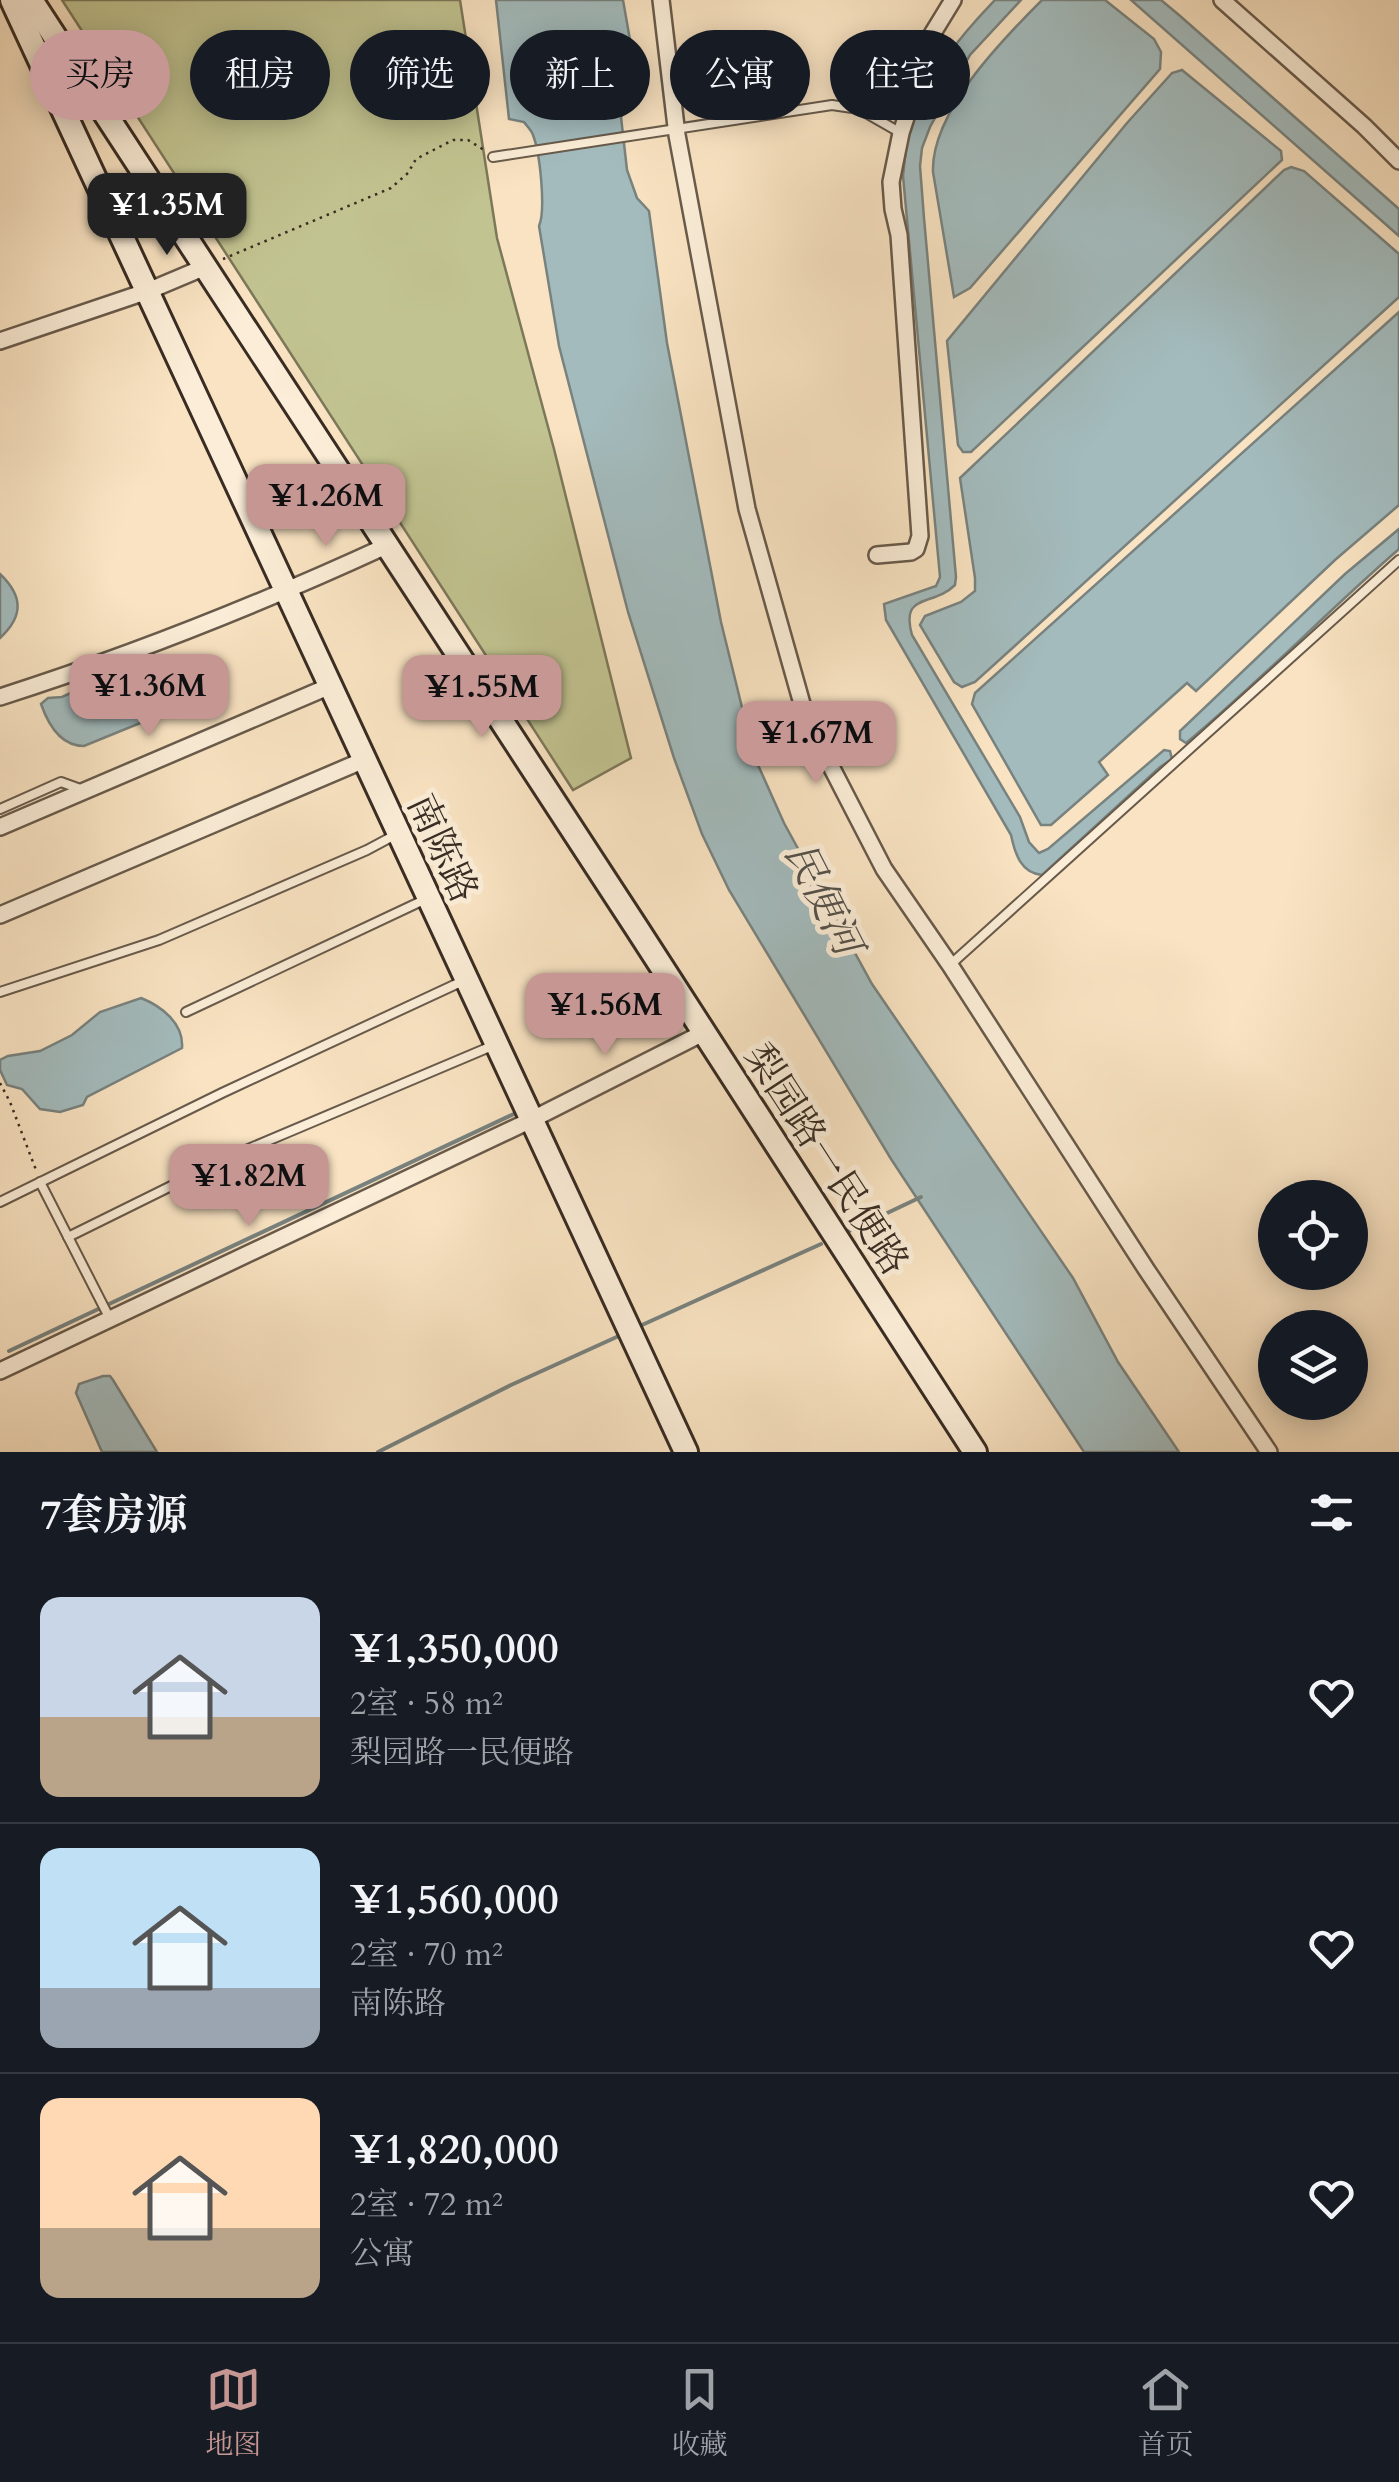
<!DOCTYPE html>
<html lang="zh">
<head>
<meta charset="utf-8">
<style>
  :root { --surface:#171b24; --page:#242831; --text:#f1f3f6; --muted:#9ea1a6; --line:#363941; --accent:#c59692 }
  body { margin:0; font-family:Cardo,"Noto Serif SC",serif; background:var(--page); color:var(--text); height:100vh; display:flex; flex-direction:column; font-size:38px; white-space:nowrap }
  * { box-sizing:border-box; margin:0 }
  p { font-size:32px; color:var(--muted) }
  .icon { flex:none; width:55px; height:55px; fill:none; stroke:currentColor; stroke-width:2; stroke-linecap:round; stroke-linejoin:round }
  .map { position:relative; height:1452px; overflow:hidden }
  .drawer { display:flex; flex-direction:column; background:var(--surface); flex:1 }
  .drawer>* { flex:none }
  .guide { position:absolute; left:30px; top:30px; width:1340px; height:90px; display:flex; gap:20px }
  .fabs { position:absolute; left:1258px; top:1180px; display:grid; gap:20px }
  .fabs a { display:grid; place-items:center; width:110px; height:110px; border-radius:50%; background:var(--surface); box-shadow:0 5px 25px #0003; font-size:50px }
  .price { position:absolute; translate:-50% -85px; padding:0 22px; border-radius:20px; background:var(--accent); color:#111; font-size:32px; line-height:65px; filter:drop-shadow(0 2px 5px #0008) }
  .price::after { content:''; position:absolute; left:50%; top:60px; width:30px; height:22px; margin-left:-15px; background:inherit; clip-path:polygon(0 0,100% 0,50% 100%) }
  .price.current { background:#222; color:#fff }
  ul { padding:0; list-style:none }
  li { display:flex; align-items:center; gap:30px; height:250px; padding:0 40px }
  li+li { border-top:2px solid var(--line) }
  li span { display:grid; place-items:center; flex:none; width:280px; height:200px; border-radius:20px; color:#555 }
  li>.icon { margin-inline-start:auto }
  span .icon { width:120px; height:120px; fill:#fffc; stroke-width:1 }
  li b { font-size:42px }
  h2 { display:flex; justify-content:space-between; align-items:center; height:120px; padding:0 40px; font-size:42px }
  .chip { padding:0 35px; border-radius:45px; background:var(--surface); box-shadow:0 5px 25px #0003; font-size:35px; line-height:90px }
  .chip.current { background:var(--accent); color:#111 }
  .dock { display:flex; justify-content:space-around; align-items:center; height:140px; border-top:2px solid var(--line); background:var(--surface); font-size:28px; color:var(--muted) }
  .dock a { display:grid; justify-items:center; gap:5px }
  .dock .current { color:var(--accent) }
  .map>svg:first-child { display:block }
</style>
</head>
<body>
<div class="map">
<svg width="1399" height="1452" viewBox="0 0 1399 1452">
  <rect width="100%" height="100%" fill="#f9e3c2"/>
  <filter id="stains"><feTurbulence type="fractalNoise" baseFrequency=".002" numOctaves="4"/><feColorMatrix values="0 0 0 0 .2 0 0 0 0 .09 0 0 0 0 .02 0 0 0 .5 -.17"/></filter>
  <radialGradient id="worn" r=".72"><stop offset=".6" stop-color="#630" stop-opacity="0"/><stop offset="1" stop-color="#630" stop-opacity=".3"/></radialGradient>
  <!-- green -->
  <path fill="#c1c390" stroke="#7c785a" stroke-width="2.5" d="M62,0h398l37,238 57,211 77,309 -58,32z"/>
  <!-- water -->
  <g fill="#a3bbbd" stroke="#78827f" stroke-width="2.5">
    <path d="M496,0h127l17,97 -12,10 -7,10 6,53 10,28 12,13 18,132 54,279 33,134 30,67 88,161 201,294 45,84 61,90h-95l-193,-293 -162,-269 -27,-56 -28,-76 -46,-146 -69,-266 -20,-120c7,-16 1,-73 -6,-91 -1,-4 -7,-10 -9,-13l-15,-3z"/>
    <path d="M995,0h26l-51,55 -40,72 -8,21 -2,18 4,52 32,359 -1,8c-22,22 -55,7 -43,50l108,182 9,25 10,11 9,-4 116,-99 6,1 2,8 -12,8 -118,108c-21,-2 -27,-21 -31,-40l-125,-215 -2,-16 52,-18 4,-9 -37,-401c2,-20 4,-42 11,-61 15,-41 51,-84 81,-115z"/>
    <path d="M1042,0h63l49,39 7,13 -1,17 -190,219 -16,9 -21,-125c-2,-60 69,-132 109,-172z"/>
    <path d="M1131,0h30l18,15 220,194v27z"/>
    <path d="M1182,70l99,81 1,9 -311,292h-8l-5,-7 -11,-104 180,-218 45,-50z"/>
    <path d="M1291,167l13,4 95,83v43l-424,385 -13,5 -8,-5 -34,-57 5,-9 36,-14 14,-11v-13l-15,-100 324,-308z"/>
    <path d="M1399,312v193l-64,55 -139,131 -9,-8 -88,79 9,13 -57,50h-10l-69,-121 3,-11z"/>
    <path d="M1399,529v20c-73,63 -139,133 -213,194l-6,-4v-8l165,-157z"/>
    <path d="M0,574c23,22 24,42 0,64z"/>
    <path d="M168,665c20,5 16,22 20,39l-6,5 -32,10 -66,27c-24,0 -36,-22 -43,-42l7,-6 14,-1 33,-15z"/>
    <path d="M141,998c20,8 43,25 41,50l-95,49 -4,8 -23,7 -20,-3 -18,-20 -15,-4 -7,-15v-10l8,-4 32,-5 32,-16 28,-23z"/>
    <path d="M103,1376h7l3,4 44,72h-55l-26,-59 3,-9z"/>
  </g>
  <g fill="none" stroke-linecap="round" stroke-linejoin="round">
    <!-- stream -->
    <g stroke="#78827f" stroke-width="4">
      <path d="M845,1233l76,-36"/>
      <path d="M642,1325l179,-81"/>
      <path d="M9,1351l507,-238"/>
      <path d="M378,1452l133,-67 110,-50"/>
    </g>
    <defs>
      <g id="lane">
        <path d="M493,157l339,-52 27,4 42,24"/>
        <path d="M0,809l61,-27 22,8"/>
        <path d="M950,965l449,-405"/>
        <path d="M0,992l159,-52 208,-90 28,-15"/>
        <path d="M186,1012l240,-113"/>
        <path d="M40,1182l70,137"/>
        <path d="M0,1202l222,-109 243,-113"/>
        <path d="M68,1237l166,-82 258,-109"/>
      </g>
      <g id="street">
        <path d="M661,0l16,135 70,374 59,209 78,151 66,96 196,304 123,183"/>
        <path d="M1222,0l142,126 35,35"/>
        <path d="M0,341l148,-50 57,-24"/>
        <path d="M877,555l34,-3 5,-3 4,-13 -21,-301 -6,-26 -2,-27 10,-49 10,-31 -1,-24 21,-42 22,-36"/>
        <path d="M0,697c132,-42 260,-93 386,-151"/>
        <path d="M0,827l330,-141"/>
        <path d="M0,915l364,-155"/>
        <path d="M0,1371l527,-249 176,-89"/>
      </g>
      <g id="secondary">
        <path d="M12,0l674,1452"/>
        <path d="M31,0l605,927 339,525"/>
      </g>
    </defs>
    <!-- lane casing -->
    <use href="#lane" stroke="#685a4b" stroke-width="12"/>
    <!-- street casing -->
    <use href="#street" stroke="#685a4b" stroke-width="20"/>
    <!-- secondary casing -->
    <use href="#secondary" stroke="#382c23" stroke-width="28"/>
    <!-- path -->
    <g stroke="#382c23" stroke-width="2.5" stroke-dasharray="2.5 5" stroke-linecap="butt">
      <path d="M223,259l168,-71 17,-15 8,-14 37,-19h15l16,10"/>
      <path d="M0,1083l10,19 26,68"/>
    </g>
    <!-- lane -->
    <use href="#lane" stroke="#fbedd7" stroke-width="8"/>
    <!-- street -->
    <use href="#street" stroke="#fbedd7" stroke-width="15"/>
    <!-- secondary -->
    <use href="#secondary" stroke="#fbedd7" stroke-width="22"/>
  </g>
  <g text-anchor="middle" stroke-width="10" stroke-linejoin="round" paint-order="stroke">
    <!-- street labels -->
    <g font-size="38" fill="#382c23" stroke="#fbedd7">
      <text transform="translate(443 848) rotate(65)" y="13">南陈路</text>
      <text transform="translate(827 1159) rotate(57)" y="13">梨园路一民便路</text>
    </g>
    <!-- water labels -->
    <g font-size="40" font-style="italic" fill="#53504a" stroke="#fbedd7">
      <text transform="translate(824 898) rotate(63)" y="14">民便河</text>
    </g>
  </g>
  <rect width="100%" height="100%" filter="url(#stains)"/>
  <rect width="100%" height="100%" fill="url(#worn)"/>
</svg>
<div class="fabs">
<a><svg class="icon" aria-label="locate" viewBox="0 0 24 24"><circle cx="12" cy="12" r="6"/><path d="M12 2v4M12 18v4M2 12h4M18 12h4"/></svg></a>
<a><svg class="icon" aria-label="layers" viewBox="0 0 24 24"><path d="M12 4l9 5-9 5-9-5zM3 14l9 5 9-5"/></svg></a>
</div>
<b class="price current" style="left:167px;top:258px">¥1.35M</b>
<b class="price" style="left:326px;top:549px">¥1.26M</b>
<b class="price" style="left:149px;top:739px">¥1.36M</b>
<b class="price" style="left:482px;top:740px">¥1.55M</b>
<b class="price" style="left:816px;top:786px">¥1.67M</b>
<b class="price" style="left:605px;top:1058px">¥1.56M</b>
<b class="price" style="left:249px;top:1229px">¥1.82M</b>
<div class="guide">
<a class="chip current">买房</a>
<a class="chip">租房</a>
<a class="chip">筛选</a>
<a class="chip">新上</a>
<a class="chip">公寓</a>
<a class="chip">住宅</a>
</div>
</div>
<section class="drawer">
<h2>7套房源<svg class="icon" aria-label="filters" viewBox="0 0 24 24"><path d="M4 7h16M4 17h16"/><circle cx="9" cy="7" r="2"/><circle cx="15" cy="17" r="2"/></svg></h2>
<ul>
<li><span style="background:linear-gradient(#c9d6e8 60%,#b9a48a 0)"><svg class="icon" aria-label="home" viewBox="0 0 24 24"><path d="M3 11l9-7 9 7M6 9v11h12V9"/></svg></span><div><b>¥1,350,000</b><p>2室 · 58 m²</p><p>梨园路一民便路</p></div><svg class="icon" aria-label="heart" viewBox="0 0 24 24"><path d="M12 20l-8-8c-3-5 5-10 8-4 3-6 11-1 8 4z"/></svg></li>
<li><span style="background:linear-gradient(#bfe0f5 70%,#9aa5b1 0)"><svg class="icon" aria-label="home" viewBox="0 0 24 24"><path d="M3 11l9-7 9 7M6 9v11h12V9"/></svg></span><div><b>¥1,560,000</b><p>2室 · 70 m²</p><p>南陈路</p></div><svg class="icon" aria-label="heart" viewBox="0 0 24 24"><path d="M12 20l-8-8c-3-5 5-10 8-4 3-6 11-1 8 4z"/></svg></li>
<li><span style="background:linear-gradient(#ffd9b3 65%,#b9a48a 0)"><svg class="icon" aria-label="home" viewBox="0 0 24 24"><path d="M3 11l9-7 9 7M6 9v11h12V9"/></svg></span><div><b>¥1,820,000</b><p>2室 · 72 m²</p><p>公寓</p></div><svg class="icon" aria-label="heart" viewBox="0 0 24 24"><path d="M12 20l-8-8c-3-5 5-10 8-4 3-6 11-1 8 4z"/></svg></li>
</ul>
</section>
<nav class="dock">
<a class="current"><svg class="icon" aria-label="map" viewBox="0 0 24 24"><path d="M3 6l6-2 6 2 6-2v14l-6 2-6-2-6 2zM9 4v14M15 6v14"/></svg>地图</a>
<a><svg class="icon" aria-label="saved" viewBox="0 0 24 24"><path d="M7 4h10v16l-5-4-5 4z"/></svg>收藏</a>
<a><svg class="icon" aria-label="home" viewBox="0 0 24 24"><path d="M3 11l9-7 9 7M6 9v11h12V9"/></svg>首页</a>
</nav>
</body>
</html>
